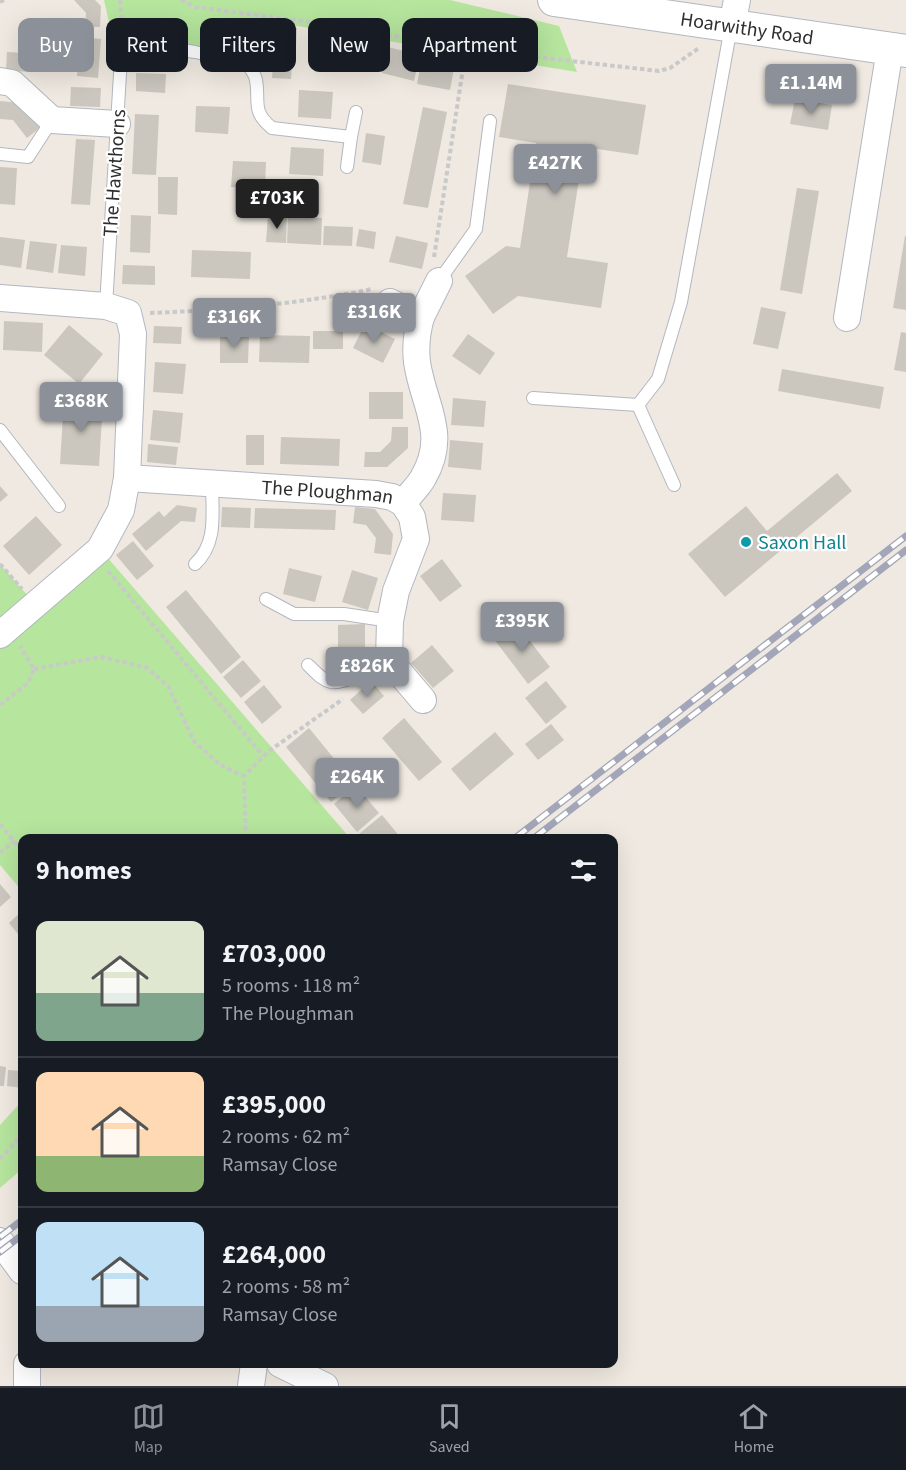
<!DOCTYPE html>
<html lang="en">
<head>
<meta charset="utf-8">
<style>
  :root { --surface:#171b24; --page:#242831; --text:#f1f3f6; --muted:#9ea1a6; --line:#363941; --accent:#8c9099 }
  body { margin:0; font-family:"Source Sans 3",sans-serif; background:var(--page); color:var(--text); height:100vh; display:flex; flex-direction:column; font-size:22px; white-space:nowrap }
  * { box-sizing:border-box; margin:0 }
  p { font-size:20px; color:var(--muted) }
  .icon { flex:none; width:33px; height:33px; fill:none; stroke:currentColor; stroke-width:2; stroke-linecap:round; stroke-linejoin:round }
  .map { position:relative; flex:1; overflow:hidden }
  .drawer { position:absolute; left:18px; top:834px; width:600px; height:534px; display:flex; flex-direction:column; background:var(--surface); border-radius:12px; box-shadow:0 6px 24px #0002 }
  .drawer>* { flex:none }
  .banner { position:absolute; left:18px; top:18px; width:600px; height:54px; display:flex; gap:12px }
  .price { position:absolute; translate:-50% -51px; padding:0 14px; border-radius:6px; background:var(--accent); color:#fff; font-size:20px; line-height:39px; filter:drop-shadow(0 2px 3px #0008) }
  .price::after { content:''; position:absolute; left:50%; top:36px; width:18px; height:14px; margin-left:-9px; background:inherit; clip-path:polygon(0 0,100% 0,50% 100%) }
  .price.on { background:#222; color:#fff }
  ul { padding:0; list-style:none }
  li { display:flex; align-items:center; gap:18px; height:150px; padding:0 18px }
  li+li { border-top:2px solid var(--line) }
  li span { display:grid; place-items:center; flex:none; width:168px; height:120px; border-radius:12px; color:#555 }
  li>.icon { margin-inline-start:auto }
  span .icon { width:72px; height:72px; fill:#fffc; stroke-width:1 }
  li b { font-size:26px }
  h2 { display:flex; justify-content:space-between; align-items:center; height:72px; padding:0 18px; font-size:26px }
  .chip { padding:0 21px; border-radius:12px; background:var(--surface); box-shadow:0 6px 24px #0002; font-size:21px; line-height:54px }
  .chip.on { background:var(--accent); color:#fff }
  .dock { display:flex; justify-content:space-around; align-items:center; height:84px; border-top:2px solid var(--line); background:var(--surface); font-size:16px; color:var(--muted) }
  .dock a { display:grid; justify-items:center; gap:3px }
  .dock .on { color:var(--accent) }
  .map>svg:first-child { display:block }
</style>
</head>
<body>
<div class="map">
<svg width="906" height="1386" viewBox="0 0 906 1386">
  <rect width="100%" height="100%" fill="#efe9e1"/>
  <!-- green -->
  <g fill="#b6e59e">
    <path d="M104,0h346l109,26 18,46 -316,-52 -31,44 -119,-33z"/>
    <path d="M100,549l250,289h-328v53l-22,-26v-301l36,41z"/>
    <path d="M22,1101v68l-22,19v-63z"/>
  </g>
  <!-- building -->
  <g fill="#cbc7bf">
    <path d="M74,0h21l6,6 -1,21h-15l1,-14z"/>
    <path d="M269,26l28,2 -1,18 -29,-1z"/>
    <path d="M340,34l33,8 -7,26 -33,-9z"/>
    <path d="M80,37l21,2 -3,39 -21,-2z"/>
    <path d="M388,47l32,8 -6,26 -32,-8z"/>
    <path d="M274,49l19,1 -2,29 -19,-1z"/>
    <path d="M7,52l35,2 -1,18 -35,-1z"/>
    <path d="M422,57l33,6 -5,27 -33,-6z"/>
    <path d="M136,73l30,1 -1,19 -29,-2z"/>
    <path d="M508,84l138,21 -8,50 -54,-8 -17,110 41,6 -7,45 -83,-12 -25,18 -28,-38 41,-30 14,2 16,-105 -37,-6z"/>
    <path d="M71,87l30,1 -1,19 -30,-1z"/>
    <path d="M299,90l34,2 -2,27 -33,-2z"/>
    <path d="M795,99l37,6 -4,25 -38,-6z"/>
    <path d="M0,101l21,2 20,24 -14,11 -14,-18 -13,-1z"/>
    <path d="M196,106l34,1 -2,27 -33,-2z"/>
    <path d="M423,107l24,5 -19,96 -25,-4z"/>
    <path d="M135,114l24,1 -3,60 -24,-1z"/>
    <path d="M366,133l19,3 -4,29 -19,-3z"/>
    <path d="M76,139l19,1 -5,65 -19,-1z"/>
    <path d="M291,147l33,2 -1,27 -34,-2z"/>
    <path d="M233,161l33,1 -1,27 -34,-2z"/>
    <path d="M0,167l17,1 -2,37 -15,-1z"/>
    <path d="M158,177h20l-1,38 -19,-1z"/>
    <path d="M797,188l22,3 -17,103 -22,-4z"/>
    <path d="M131,215l20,1 -1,37 -20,-1z"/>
    <path d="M268,216l19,1 -1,26 -20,-1z"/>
    <path d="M288,216l34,2 -1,27 -34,-2z"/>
    <path d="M324,226l29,1 -1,19 -29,-1z"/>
    <path d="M359,229l17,3 -2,17 -18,-3z"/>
    <path d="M396,236l32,7 -6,26 -33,-7z"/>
    <path d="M905,236h1v74l-13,-2z"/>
    <path d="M0,237l25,3 -4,28 -21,-3z"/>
    <path d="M30,241l27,3 -4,29 -27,-4z"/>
    <path d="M61,245l26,2 -2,29 -27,-3z"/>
    <path d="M192,250l59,2 -1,27 -59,-2z"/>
    <path d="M123,265l32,1v19l-33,-1z"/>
    <path d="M761,307l25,5 -8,37 -25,-5z"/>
    <path d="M4,321l39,2 -1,29 -39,-2z"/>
    <path d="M365,324l30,15 -12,24 -30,-15z"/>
    <path d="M69,325l34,29 -24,30 -35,-29z"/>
    <path d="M154,326l28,1 -1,17 -28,-1z"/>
    <rect x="313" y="331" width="30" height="18"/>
    <path d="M901,332l5,1v39l-12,-2z"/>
    <path d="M468,334l27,19 -15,22 -28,-19z"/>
    <path d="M220,335l29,1 -1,27h-28z"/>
    <path d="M260,335l50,1 -1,27 -50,-1z"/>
    <path d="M155,362l31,2 -3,30 -30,-2z"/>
    <path d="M782,369l102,18 -4,22 -102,-18z"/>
    <rect x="369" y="392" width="34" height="27"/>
    <path d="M453,398l33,3 -2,26 -33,-2z"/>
    <path d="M64,399l39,3 -4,64 -39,-2z"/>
    <path d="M153,410l30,3 -3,30 -30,-3z"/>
    <path d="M392,427h16v21l-21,19h-23l1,-15h15l11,-11z"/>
    <rect x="246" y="435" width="18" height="30"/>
    <path d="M281,437l59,2 -1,27 -59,-2z"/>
    <path d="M450,440l33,3 -2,27 -33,-3z"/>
    <path d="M148,444l30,3 -2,18 -29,-3z"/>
    <path d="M837,473l15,18 -127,106 -37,-43 58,-48 21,25z"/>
    <path d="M0,486l8,9 -8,7z"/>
    <path d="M443,493l33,2 -2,27 -33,-2z"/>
    <path d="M177,505l20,3 -2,14 -14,-1 -35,30 -14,-17 27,-23 5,6z"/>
    <path d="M222,507l29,1 -1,20 -29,-1z"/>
    <path d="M355,507l20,2 18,25 -2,21 -17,-2 2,-15 -10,-13 -13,-2z"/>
    <path d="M255,508l81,2 -1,20 -81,-2z"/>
    <path d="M36,516l26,29 -33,30 -26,-29z"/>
    <path d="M133,541l21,25 -17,14 -21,-25z"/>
    <path d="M442,559l20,27 -22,16 -20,-26z"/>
    <path d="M289,568l33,8 -7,26 -32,-8z"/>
    <path d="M352,570l26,8 -10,32 -26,-8z"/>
    <path d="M186,590l55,67 -20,17 -55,-67z"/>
    <path d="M516,623l34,44 -22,17 -34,-45z"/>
    <path d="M365,624v34h-27v-33z"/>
    <path d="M432,645l22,26 -21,17 -22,-25z"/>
    <path d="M243,660l18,21 -20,17 -18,-21z"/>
    <path d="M371,681l13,15 -21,18 -13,-14z"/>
    <path d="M546,681l21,26 -21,17 -21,-26z"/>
    <path d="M264,685l18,22 -20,17 -18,-22z"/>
    <path d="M404,718l38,44 -23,19 -37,-43z"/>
    <path d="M551,724l13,16 -26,20 -13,-16z"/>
    <path d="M309,728l45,55 -23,19 -45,-55z"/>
    <path d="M495,732l19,22 -44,37 -19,-22z"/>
    <path d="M356,786l23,27 -22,19 -23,-28z"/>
    <path d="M382,815l19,23h-38l-4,-4z"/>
    <path d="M0,884l11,13 -11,10z"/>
    <path d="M22,911v28l-13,-16z"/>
    <path d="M0,1066l6,1 -2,19h-4z"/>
    <path d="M8,1070l14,1v17l-15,-2z"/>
  </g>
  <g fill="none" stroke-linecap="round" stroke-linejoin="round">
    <defs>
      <g id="service">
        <path d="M0,154l28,3 24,-37"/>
        <path d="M347,167l4,-30"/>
        <path d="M439,281l37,-52 14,-108"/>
        <path d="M106,306l16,-265 73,11 52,11c3,5 8,11 9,17 4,22 -5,31 16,48l79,9 5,-25"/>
        <path d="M533,398l105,7"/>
        <path d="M0,430l59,76"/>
        <path d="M674,485l-36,-80 20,-26 23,-77 50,-275"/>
        <path d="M195,564c23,-21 17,-52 17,-81"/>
        <path d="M266,599l28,15h50l46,7"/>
        <path d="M308,665c7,6 13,15 23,17 14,3 44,-16 58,-22"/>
      </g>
      <g id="minor">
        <path d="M732,26l5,-26"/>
        <path d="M0,81l12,2 40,37 65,4"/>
        <path d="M0,298l106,8 22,7 5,21 -6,144 -6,32 -21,39 -100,86"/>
        <path d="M421,317l18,-36"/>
        <path d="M847,318l43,-269"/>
        <path id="s1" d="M127,478l249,16 16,3 11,6c6,-8 15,-16 20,-25 26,-44 0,-73 -6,-116 -2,-16 0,-30 4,-45l-31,-15"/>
        <path d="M403,503l9,14 4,22 -20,52 -6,30 -1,39 34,40"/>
        <path d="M0,1241l22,30"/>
        <path d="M27,1364v22"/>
        <path d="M280,1364l45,22"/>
        <path d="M251,1386l3,-22"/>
      </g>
      <g id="tertiary">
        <path id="s2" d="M554,0l352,51"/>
      </g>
    </defs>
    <!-- service casing -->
    <use href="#service" stroke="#b4b7c1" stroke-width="14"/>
    <!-- minor casing -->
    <use href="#minor" stroke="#b4b7c1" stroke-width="28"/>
    <!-- tertiary casing -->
    <use href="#tertiary" stroke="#b4b7c1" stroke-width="34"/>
    <!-- path -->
    <g stroke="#c9c9c9" stroke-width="4" stroke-dasharray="4.5 3" stroke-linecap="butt">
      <path d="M120,0l2,26"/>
      <path d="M181,0l14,7 145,19 126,23 193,22 11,-3 29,-20"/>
      <path d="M0,2l4,-2"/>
      <path d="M259,52l6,-37"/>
      <path d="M434,257l32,-208"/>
      <path d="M150,313c75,-3 148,-9 222,-24"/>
      <path d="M0,564l22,25"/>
      <path d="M108,571l155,185"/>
      <path d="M34,669l68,-12 45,11 21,18 26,55 26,24 24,11"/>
      <path d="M0,705l28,-22 6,-14 -14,-23"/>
      <path d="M0,824l22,27"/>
      <path d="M246,838l-2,-62 25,-25 74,-52"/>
      <path d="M0,853l14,-12"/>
      <path d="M0,1159l22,-24"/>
    </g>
    <!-- service -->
    <use href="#service" stroke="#fff" stroke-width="12"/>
    <!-- minor -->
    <use href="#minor" stroke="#fff" stroke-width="26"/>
    <!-- tertiary -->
    <use href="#tertiary" stroke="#fff" stroke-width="32"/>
    <defs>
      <g id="rail">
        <path d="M515,838l391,-302"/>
        <path d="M534,838l372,-288"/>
        <path d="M0,1237l22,-17"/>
        <path d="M0,1252l22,-17"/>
      </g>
    </defs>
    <!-- rail casing -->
    <use href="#rail" stroke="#a3a6b8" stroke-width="7"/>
    <!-- rail -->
    <use href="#rail" stroke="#fff" stroke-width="4.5" stroke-dasharray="14" stroke-linecap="butt"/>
  </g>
  <!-- markers -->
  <circle fill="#0f9aa8" stroke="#fff" stroke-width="2" cx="746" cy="542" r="6"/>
  <g text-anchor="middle" stroke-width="4.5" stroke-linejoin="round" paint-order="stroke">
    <!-- street labels -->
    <g font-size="20" fill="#2e2e2e" stroke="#fff">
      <text dy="7" stroke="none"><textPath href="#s2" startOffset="195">Hoarwithy Road</textPath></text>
      <text transform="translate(114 173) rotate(-86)" y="7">The Hawthorns</text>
      <text dy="7" stroke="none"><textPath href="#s1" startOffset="201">The Ploughman</textPath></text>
    </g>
    <!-- culture labels -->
    <g font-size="20" fill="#0d838f" stroke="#fff" text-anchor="start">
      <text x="758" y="549">Saxon Hall</text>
    </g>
  </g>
</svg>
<b class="price" style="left:811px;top:115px">£1.14M</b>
<b class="price" style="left:555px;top:195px">£427K</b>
<b class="price on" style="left:277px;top:230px">£703K</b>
<b class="price" style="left:374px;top:344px">£316K</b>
<b class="price" style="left:234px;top:349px">£316K</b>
<b class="price" style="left:81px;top:433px">£368K</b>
<b class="price" style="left:522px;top:653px">£395K</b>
<b class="price" style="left:367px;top:698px">£826K</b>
<b class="price" style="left:357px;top:809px">£264K</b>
<div class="banner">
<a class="chip on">Buy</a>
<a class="chip">Rent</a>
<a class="chip">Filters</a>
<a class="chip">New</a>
<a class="chip">Apartment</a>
</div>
<section class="drawer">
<h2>9 homes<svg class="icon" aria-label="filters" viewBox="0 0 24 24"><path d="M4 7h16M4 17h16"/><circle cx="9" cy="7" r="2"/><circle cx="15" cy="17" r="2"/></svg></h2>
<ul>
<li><span style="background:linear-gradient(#dfe7d0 60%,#7fa58c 0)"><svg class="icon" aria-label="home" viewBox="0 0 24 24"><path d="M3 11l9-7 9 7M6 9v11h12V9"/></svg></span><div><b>£703,000</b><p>5 rooms · 118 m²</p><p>The Ploughman</p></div></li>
<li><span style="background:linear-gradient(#ffd9b3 70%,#8fb573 0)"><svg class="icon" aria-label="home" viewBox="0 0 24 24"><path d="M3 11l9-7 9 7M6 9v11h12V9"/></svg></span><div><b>£395,000</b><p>2 rooms · 62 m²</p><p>Ramsay Close</p></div></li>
<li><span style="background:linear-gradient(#bfe0f5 70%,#9aa5b1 0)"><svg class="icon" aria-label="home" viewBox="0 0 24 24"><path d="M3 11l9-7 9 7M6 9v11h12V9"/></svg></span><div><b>£264,000</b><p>2 rooms · 58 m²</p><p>Ramsay Close</p></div></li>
</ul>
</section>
</div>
<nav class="dock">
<a class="on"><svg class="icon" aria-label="map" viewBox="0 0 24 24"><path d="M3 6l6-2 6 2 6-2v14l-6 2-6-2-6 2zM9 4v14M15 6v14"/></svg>Map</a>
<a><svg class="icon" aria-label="saved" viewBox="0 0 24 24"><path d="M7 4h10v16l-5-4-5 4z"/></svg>Saved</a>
<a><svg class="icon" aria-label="home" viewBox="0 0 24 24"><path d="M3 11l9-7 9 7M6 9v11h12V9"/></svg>Home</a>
</nav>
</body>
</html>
